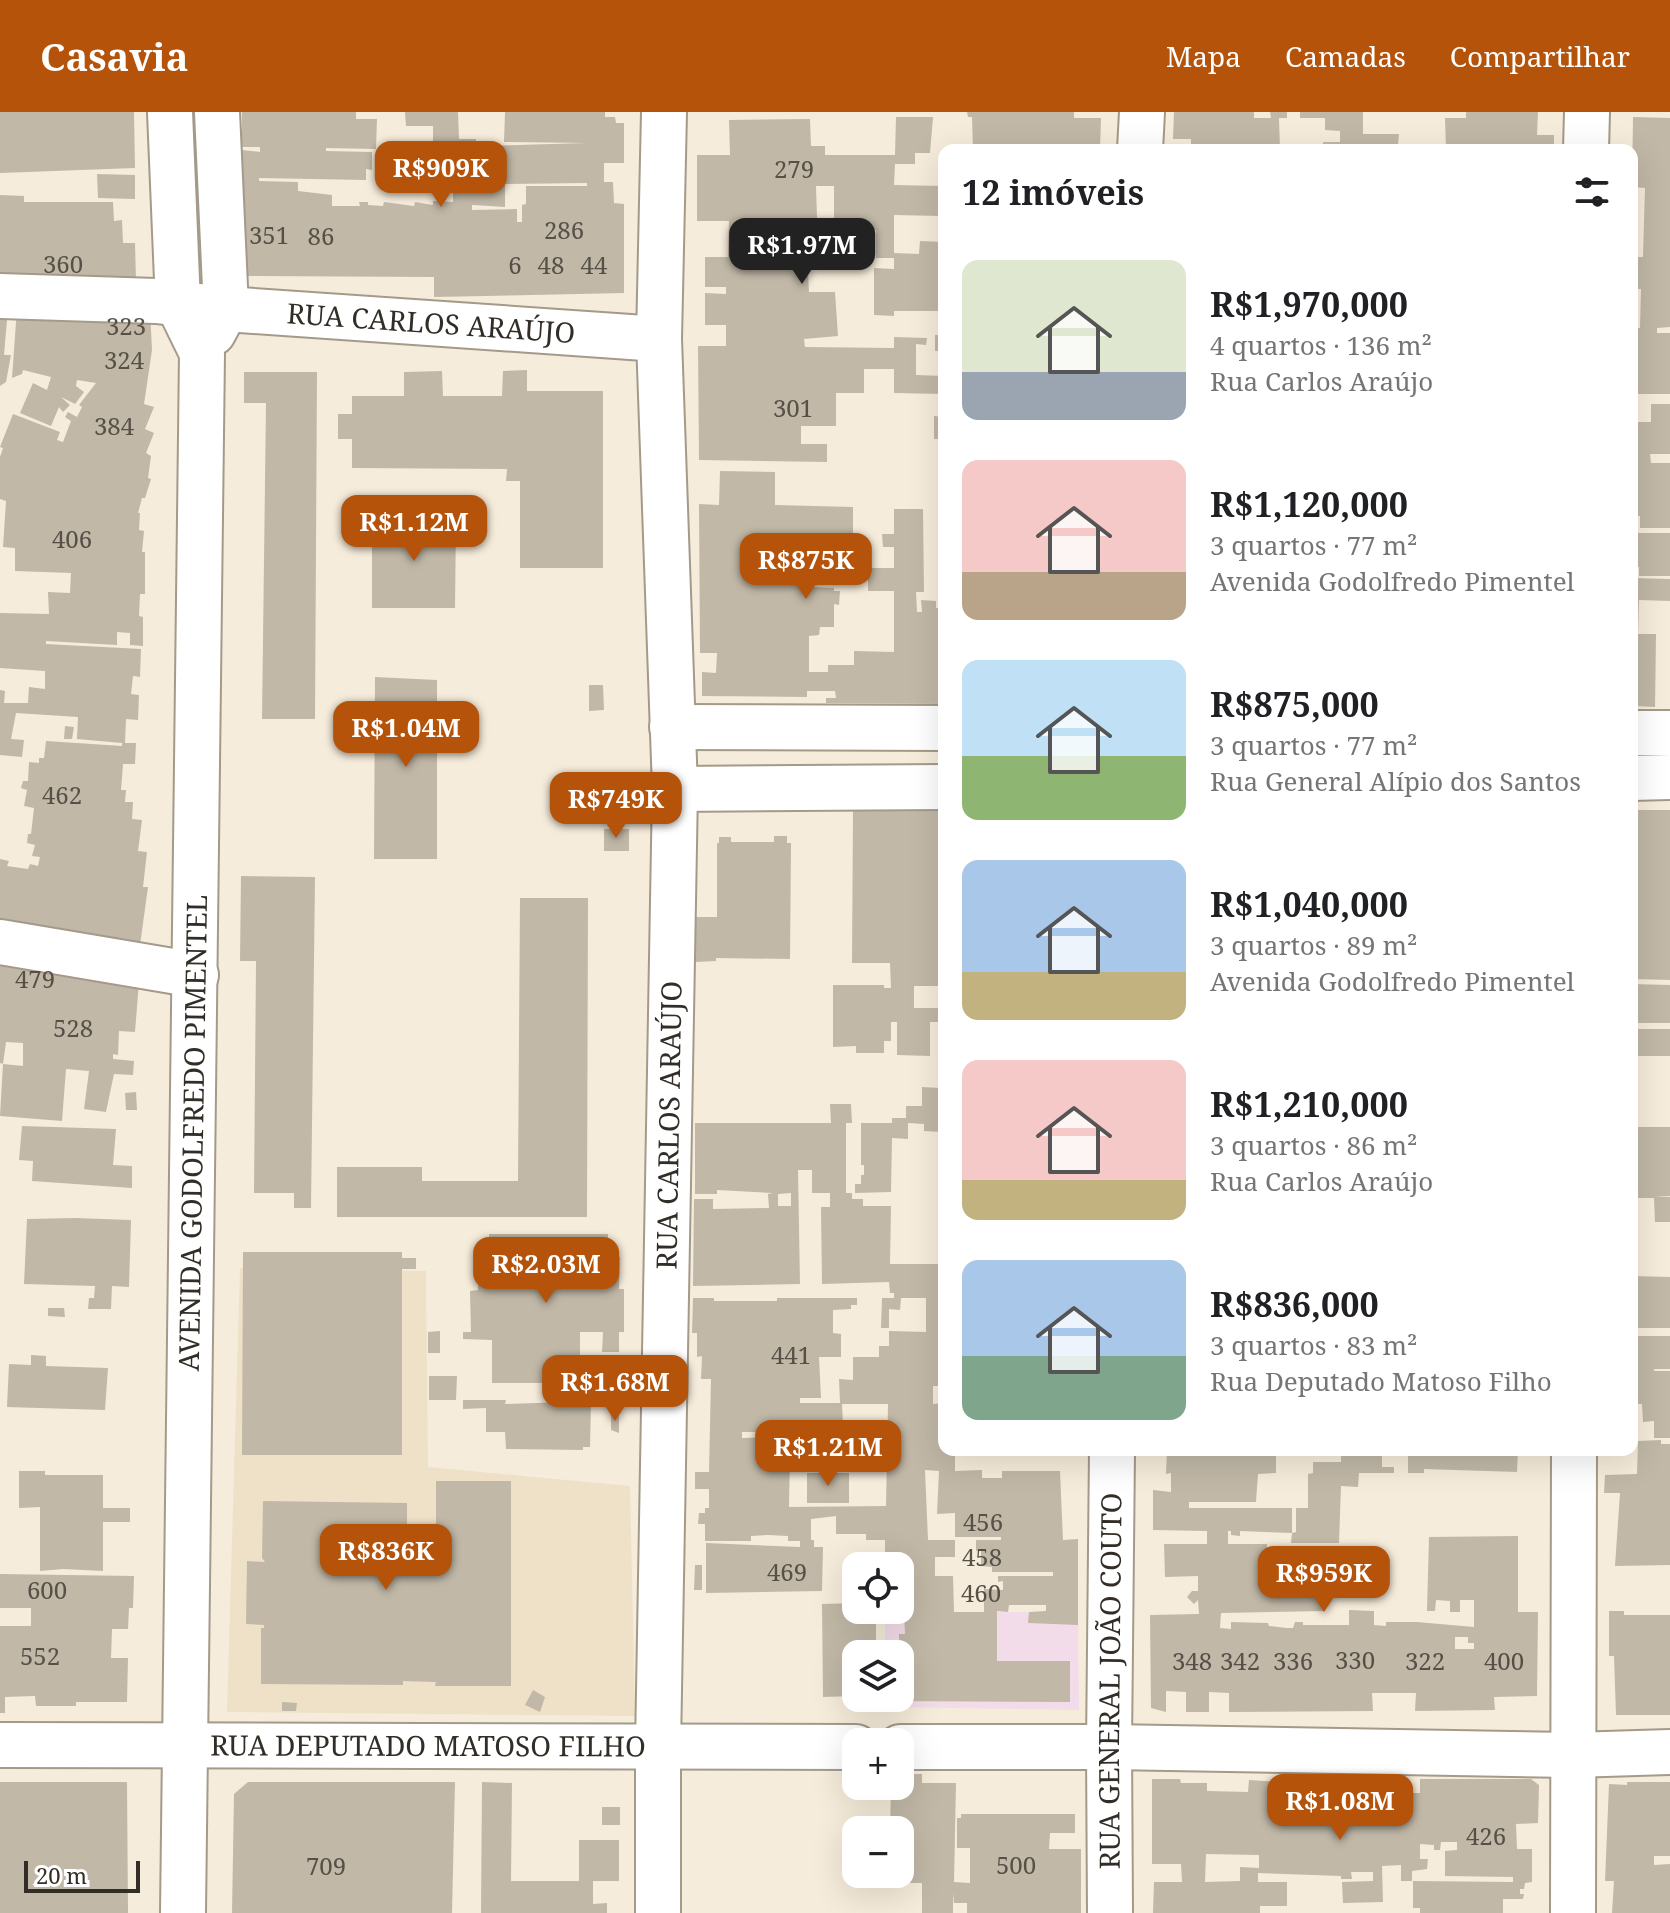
<!DOCTYPE html>
<html lang="pt">
<head>
<meta charset="utf-8">
<style>
  :root { --surface:#fff; --page:#f2f2f2; --text:#202124; --muted:#757577; --accent:#b45309 }
  body { margin:0; font-family:"Noto Serif",serif; background:var(--page); color:var(--text); height:100vh; display:flex; flex-direction:column; font-size:30px; white-space:nowrap }
  * { box-sizing:border-box; margin:0 }
  p { font-size:26px; color:var(--muted) }
  .icon { flex:none; width:44px; height:44px; fill:none; stroke:currentColor; stroke-width:2; stroke-linecap:round; stroke-linejoin:round }
  .map { position:relative; flex:1; overflow:hidden }
  .side { position:absolute; left:938px; top:32px; width:700px; height:1312px; display:flex; flex-direction:column; background:var(--surface); border-radius:16px; box-shadow:0 8px 32px #0002 }
  .side>* { flex:none }
  .fabs { position:absolute; left:842px; top:1440px; display:grid; gap:16px }
  .fabs a { display:grid; place-items:center; width:72px; height:72px; border-radius:16px; background:var(--surface); box-shadow:0 8px 32px #0002; font-size:40px }
  .scale { position:absolute; left:24px; bottom:20px; width:116px; box-sizing:border-box; padding-left:8px; border:4px solid #322e27; border-top:0; font-size:22px; line-height:28px; white-space:nowrap; color:#322e27; -webkit-text-stroke:6px #fff; paint-order:stroke }
  .price { position:absolute; translate:-50% -68px; padding:0 18px; border-radius:16px; background:var(--accent); color:#fff; font-size:26px; line-height:52px; filter:drop-shadow(0 2px 4px #0008) }
  .price::after { content:''; position:absolute; left:50%; top:48px; width:24px; height:18px; margin-left:-12px; background:inherit; clip-path:polygon(0 0,100% 0,50% 100%) }
  .price.on { background:#222; color:#fff }
  ul { padding:0; list-style:none }
  li { display:flex; align-items:center; gap:24px; height:200px; padding:0 24px }
  li span { display:grid; place-items:center; flex:none; width:224px; height:160px; border-radius:16px; color:#555 }
  li>.icon { margin-inline-start:auto }
  span .icon { width:96px; height:96px; fill:#fffc; stroke-width:1 }
  li b { font-size:34px }
  h2 { display:flex; justify-content:space-between; align-items:center; height:96px; padding:0 24px; font-size:34px }
  header { display:flex; align-items:center; gap:48px; box-sizing:border-box; height:112px; padding:0 40px; background:var(--accent); color:#fff }
  header strong { font-size:38px }
  nav { display:flex; gap:44px; margin-inline-start:auto; font-size:28px }
  .map>svg:first-child { display:block }
</style>
</head>
<body>
<header>
<strong>Casavia</strong>
<nav><a>Mapa</a><a>Camadas</a><a>Compartilhar</a></nav>
</header>
<div class="map">
<svg width="1670" height="1801" viewBox="0 0 1670 1801">
  <rect width="100%" height="100%" fill="#f6ecdb"/>
  <!-- built -->
  <path fill="#efe1c8" d="M240,1156l186,3 2,196 202,19 5,230 -408,-4z"/>
  <!-- medical -->
  <path fill="#f3dce9" d="M885,1500h193l1,98 -194,-3v-9h15v-44h-15z"/>
  <!-- building -->
  <g fill="#c1b8a7" fill-rule="evenodd">
    <path d="M0,0h134l1,56 -135,5z"/>
    <path d="M242,0h114v7h21l-1,30 -50,-1v3l46,1v18l-6,-1v11l-107,-2v3l39,1v9l34,4v11h28l-1,-4h9v3l15,1 1,-4 30,4 1,-4 18,3v-4l20,1v-18l31,-1 -1,-9h13l1,-13h-13l-1,-15 104,-3 -83,-1 1,-30h100v5h10l1,6h8v40h-20v19h9l1,21 10,1v89l-190,4v-20l-191,-1 -1,-126 18,2v-5h-18zM587,71v3h-61v18l-4,1v17h-5v-13l-45,1v-5l33,2v-23z"/>
    <path d="M405,0h53l1,27h17v7l-43,1v-21h-27z"/>
    <path d="M967,0h107v6h27l-1,32h-127l-1,-33h-4z"/>
    <path d="M1174,0h80v6h17l-1,-6h17v6h-8l1,32h-89v-11h-18z"/>
    <path d="M1300,0h63v22h36l-1,11 4,1v4h-79v-8h17v-11l-15,-1v-12h-25z"/>
    <path d="M1466,0h72l-1,23h17v15h-108l-1,-32h21z"/>
    <path d="M896,5h37l-3,36h-15v11h-20l-1,21 48,1v30l-48,-1v38l25,1 1,-13 24,1v69h-50v5l-20,-1v-47l20,1v-11h-18v-28l-15,-1 1,-8h-28v-35h-18l2,63h5l2,9 -32,-1 1,16h14l1,19h26l3,44 -34,3 1,8 89,1v-11l33,1 -1,7 -10,-1v31l28,1v18l-50,-1v-24h-30v24h-28v33h-35v18h26v18l-128,-2 -1,-114h28v-21h-21v-32l21,1v-7h-21v-30h23l1,-36h-32v-66h33l-1,-35 81,-1 1,27h14v9h70z"/>
    <path d="M1633,5l37,1v209l-13,1v5h13v61h-38v-66h8l1,-39h-9v-32h11l2,-69 -13,-1z"/>
    <path d="M420,58h13v14h-12z"/>
    <path d="M97,62l38,1v24l-37,-1z"/>
    <path d="M0,83l24,1v6h89l1,19 8,-1 1,23h12l1,38 -136,5z"/>
    <path d="M0,196h8l-4,47h7l-5,27 -6,4z"/>
    <path d="M17,196l133,2 2,40 -8,54 10,3 -9,22 9,4 -8,20 5,3 -3,22 3,1 -6,19h-3l-4,15h2l-1,17 5,1 -2,21h3v42h-5l-1,22 4,1v29l-13,-1v-12l-13,-1v13l-71,-4v3l95,5 -1,28 -7,-1 -2,18 8,1 -1,25 -12,-1 -1,24h11l-1,21h-12l-2,26h5l-1,12h8l-1,17 10,1 -4,31 9,1 -4,35h5l-8,58 -140,-25v-61l9,2 -2,5 21,3 2,-5 8,2 2,-9 -8,-1 3,-11 -8,-2 1,-9h3l3,-26 -10,-2 3,-16 -6,-2 2,-7h5l1,-19 10,1v-5h5l2,-17 76,5v-3l-45,-4 1,-22 -62,-4 -5,26 13,1 -2,17 -22,-2v-65l5,1 -1,12h24l1,-16 16,2v-18l-45,-3v-55l49,1 -1,-22 22,1 1,-20 -56,-2v-23l-12,-1 3,-46 -6,-2v-42l3,-9 -3,-1 13,-33 47,18 -3,8 6,2 8,-21 -6,-4 3,-5 9,5 5,-10 -3,-2 17,-22 -19,-3 -1,6 8,6 -9,12 -14,-7 9,8 -7,7 -4,-5 -8,19 -31,-13 13,-30 14,7 4,-13 -28,-7 -1,4 -10,4z"/>
    <rect x="935" y="223" width="9" height="16"/>
    <path d="M527,258v21h76v177h-83v-87h-14l1,-12 -155,-1v-29h-14v-25h14v-18h52v-24l38,-1 1,25h59l1,-25z"/>
    <path d="M244,260h73l-2,347h-53l4,-316h-22z"/>
    <path d="M1651,292h19v50h-20l1,9h19v65h-30v-12h-8v-94h19z"/>
    <path d="M934,304l10,1v22h-10z"/>
    <path d="M720,359l55,1v33l78,2v26l-23,1v6l4,1 -1,27h-24l1,19 24,1v3h6l-1,14 -5,-1v23h-14l-1,8 -10,1v36h19v-7h26v-14l40,1v-61h-26v-11h-13l-1,-12h40v-21h-11l-1,-13h12v-25h29l1,83h-8l1,20h5l-1,-12 15,1v7h8v96l-118,-1v-5h10l-1,-7h-28v6l-105,-1v-24l14,1 1,-20h-17l-1,-149 20,1z"/>
    <path d="M372,406h84l-1,90h-83z"/>
    <path d="M1632,421h38v43h-31v-9h-7z"/>
    <path d="M1632,466l38,1v22l-31,-1 -1,34h18l-1,73 -23,-1z"/>
    <path d="M375,565l62,3v179h-63z"/>
    <path d="M589,573h14l1,25 -15,1z"/>
    <path d="M65,614l9,1 -2,12h-8z"/>
    <path d="M944,698v176h-30v22h30v14h-14v34l-33,-1v-33h-6v19h-7v12h-28v-7l-23,1v-62h51v3h7l-1,-25h-38l1,-152z"/>
    <path d="M1632,698h38v170l-38,-1z"/>
    <rect x="604" y="717" width="25" height="22"/>
    <path d="M774,724h13v7h4l-1,116 -74,-1v3l-20,1 -1,-45h22v-74h2v-6h12v5h43z"/>
    <path d="M241,764l74,1 -4,331h-17v-15h-40l2,-232h-16z"/>
    <path d="M520,786h68l-1,319h-250v-50h85v14h96z"/>
    <path d="M0,837l140,20 -5,63 -16,-1 -1,24 -5,-1v5l21,2 -1,14 -19,-1 -8,38 -22,-3 5,-38 -23,-2 -4,52 -62,-5 3,-52 20,2v-23l-17,-1 -3,22 -3,-1z"/>
    <path d="M1632,872l38,1v38h-38z"/>
    <rect x="1632" y="917" width="38" height="27"/>
    <path d="M938,944h6l-2,76 -18,-1v-7l-16,-1v16l-16,-1 -1,54 -36,1v-9h6v-9h3v-10h-3v-42h31v-5h14v-12h16v-19l18,1z"/>
    <path d="M136,980l1,18h-11l-1,-17z"/>
    <path d="M830,992h21l1,19h-6v70h6v6h11v7h28l-1,58h54l-1,122h-10v18l11,-1v47h11v21l27,-1v8h20v-7h58l3,69 15,-1v86l-50,-2 1,-11 17,-1v-6h-37l-1,7 -11,-1v50h73v41l-185,-1v-3h15l-1,-64h6l-1,-22h-4v-46h-15v-26h-19v-6h-30v-18l-25,3v21h3v7h9l-1,44 -116,2v-50l94,4v-6h-12v-5l-20,-1 -17,1v5h-46v-17h-7l1,-11h6v-5h4v-19h-14v-17h14l2,-93h-10l1,-23 -5,1v-24h-5l1,-35h21v3h63v-3h80v7h-6v4l-18,1v23l8,1v23h-22l2,41h-21v5h40l-1,-24 14,1v-23h26v-11h10v-15l37,1v-34h-25l-1,12 -11,-1v19h-8l1,-30h12v-5h-4l-1,-11 -67,2 -1,-77h9v-14h-18v-23h-14l2,114 -107,2 1,-87h19v10l56,-1 -1,-14 5,-1 -56,-3v4h-22v-71h136zM791,1081v13h-13v-12zM842,1292h46l-2,102 -97,1 1,-55h-9l-1,-15 -38,1v-6h88v-7h13zM925,1358l14,1 -2,43 18,-1v24h46v3h-25v11h5v15l11,1v5h61v4h-55v6l5,-1v9l-19,-1v23h-30l-1,-36h-18v-19h20v-17h-27z"/>
    <path d="M22,1014l94,3 -3,36 19,1v22l-100,-7 1,-20 -14,-1z"/>
    <path d="M1632,1015h38v69h-16l16,1v25h-15l-1,-24h-22z"/>
    <path d="M940,1046h4v34h-3z"/>
    <path d="M75,1106l56,2 -2,67 -17,-1 -1,23h-23l1,-11h5l1,-12 -71,-2 3,-65z"/>
    <path d="M489,1122h119v23h12l-1,32h5v43h-5v20h-17l1,-20h-23v51h-88v-43l-29,-1v-7h8l-1,-41 8,-1v-7l11,1z"/>
    <path d="M243,1140h159v6h14v11h-14v186h-160z"/>
    <path d="M1632,1164l38,1v51h-38z"/>
    <path d="M48,1196h16l1,9 -17,-1z"/>
    <path d="M440,1219v22h-12v-21z"/>
    <path d="M1632,1224h38v33h-16v2h16v67h-16v-17l-11,1 -1,-18h-10z"/>
    <path d="M31,1243l15,1v10l62,2 -3,42 -98,-3 2,-43 22,1z"/>
    <path d="M429,1264h28l-1,24h-27z"/>
    <path d="M463,1288h43l-1,4 86,-3 -1,46h-7v3l-77,-1 -1,-17h-19v-24l-23,1z"/>
    <path d="M611,1302h8v19l-8,-3z"/>
    <path d="M1661,1328v4h9v121l-55,1 5,-73h-16l1,-18 32,-1 1,-33z"/>
    <path d="M1167,1338h109v23l-18,1 -2,28h-67v6h103v25l-52,-2v5l-9,-1v-4h-3v13h39l-1,31h5v-8h14l-1,8 42,-1 -2,37 -103,2 -1,15 11,1v-7l37,1 1,3 17,2h7l2,-6h8v3h46v-15l25,1v14l12,1v-4h31l57,5v-27h-14v12h-10v-11l-14,-1 -1,11h-8l2,-74 89,-1v76h20l-1,84 -43,1 1,13 -80,1 1,-18h-44l1,18 -144,1v-19l-20,-1v20h-23v-20l-20,-1v21l-15,-4 -1,-93 49,-1 -1,-14 -4,4 -7,-7 5,-6h6v-15l-33,1 -1,-33h43v-13l-54,-1v-40l18,2v-19l-5,1zM1455,1525h13v6h6v6h-19z"/>
    <path d="M1341,1338h49l-1,6h-7v11h12v6h-35l-1,14 -17,-1 -2,57h-48l1,-10 4,-1v-24h12v-34l5,-1v-11h28z"/>
    <path d="M1403,1338h115l-1,22 -93,-3v4h-16v-20h-5z"/>
    <path d="M19,1359h26v4h58v33h27v14h-27v49l-40,-2 -23,2v-64l-21,1z"/>
    <rect x="807" y="1361" width="42" height="30"/>
    <path d="M436,1369h75v205h-76l1,-4 -33,-1v4l-142,-1v-56h3v-3l-18,-1 1,-63 18,1 -3,-4 1,-57 144,2v53l29,-2z"/>
    <path d="M695,1453h7v25h-8z"/>
    <path d="M0,1462l134,2 -1,32h-4l-1,21h-16l-1,29h17l-1,44h-51v4h-40l-1,-10 -30,1v16h-5v-87h31v-18h-31z"/>
    <path d="M856,1491v7h20v44h-20v42l-33,1 -1,-93z"/>
    <path d="M1609,1499h15v4h46v100h-54l-2,-59h-5z"/>
    <path d="M533,1578l12,7 -5,15 -15,-7z"/>
    <path d="M282,1590l15,1 -1,8h-14z"/>
    <path d="M900,1662h22v9h34l-2,99 16,1v-35h-13v-30h4v-4h114v19h-25l-1,16h32v64h-114v-10h-13l-1,-10v20h-31v-30h-27v-9h5v-44h-10l1,-44h9z"/>
    <path d="M1152,1667h28l1,4h26v8l41,1 1,-12 59,4 -1,7 38,1 1,-11 54,4v8h20v-14h111l8,6 -1,38 -22,1 1,25h15v33l-7,1 -1,6h-4v5h4l-1,5h-20v14h-83v-5h-7v-27l100,1v-5l-68,-1v-25l12,-1v-8h-16l-1,8h-6v-5l-14,-1v15h8l-1,10 -15,2v10h-11v-16l-19,1 1,36 -40,1 -1,-21 31,-1v-9h-22l1,7h-11v-3l-83,-3v9h29v24h-27v7h-107l1,-31h28l-1,-18h-29zM1206,1742l53,1v13l-19,-1v14l-35,1z"/>
    <path d="M0,1670h127l1,131h-128z"/>
    <path d="M248,1670h207l-3,131h-220l2,-119z"/>
    <path d="M482,1670l30,1 -1,98h68v-41h40v41h-26v23l14,-1v10h-126z"/>
    <path d="M1627,1670h43v74h-16v9l16,-1v49h-58l2,-32h-9l4,-97 18,1z"/>
    <rect x="602" y="1695" width="18" height="18"/>
  </g>
  <g fill="none" stroke-linecap="round" stroke-linejoin="round">
    <defs>
      <g id="minor">
        <path d="M170,0l8,192 24,49 -19,1560"/>
        <path d="M1140,38l2,-38"/>
        <path d="M1586,38l1,-38"/>
        <path id="s1" d="M0,184l156,5 70,8 433,30"/>
        <path d="M213,221l13,-24 -9,-197"/>
        <path d="M672,615l272,1"/>
        <path d="M1632,621h38"/>
        <path d="M1632,666l38,-1"/>
        <path d="M675,677l269,-2"/>
        <path d="M0,830l196,33"/>
        <path id="s2" d="M0,1633l856,2"/>
        <path d="M900,1635h209l463,8 98,-3"/>
        <path id="s3" d="M658,1801v-166l17,-958 -16,-450 5,-227"/>
        <path id="s4" d="M1110,1801l-1,-166 3,-297"/>
        <path d="M1573,1801l1,-463"/>
      </g>
    </defs>
    <!-- minor casing -->
    <use href="#minor" stroke="#a39a89" stroke-width="48"/>
    <!-- minor -->
    <use href="#minor" stroke="#fff" stroke-width="44"/>
  </g>
  <g text-anchor="middle" stroke-width="6" stroke-linejoin="round" paint-order="stroke">
    <!-- number labels -->
    <g font-size="24" fill="#565047">
      <text x="794" y="66">279</text>
      <text x="564" y="127">286</text>
      <text x="269" y="132">351</text>
      <text x="321" y="133">86</text>
      <text x="63" y="161">360</text>
      <text x="515" y="162">6</text>
      <text x="551" y="162">48</text>
      <text x="594" y="162">44</text>
      <text x="126" y="223">323</text>
      <text x="124" y="257">324</text>
      <text x="793" y="305">301</text>
      <text x="114" y="323">384</text>
      <text x="72" y="436">406</text>
      <text x="62" y="692">462</text>
      <text x="35" y="876">479</text>
      <text x="73" y="925">528</text>
      <text x="791" y="1252">441</text>
      <text x="983" y="1419">456</text>
      <text x="982" y="1454">458</text>
      <text x="787" y="1469">469</text>
      <text x="47" y="1487">600</text>
      <text x="981" y="1490">460</text>
      <text x="40" y="1553">552</text>
      <text x="1355" y="1557">330</text>
      <text x="1192" y="1558">348</text>
      <text x="1240" y="1558">342</text>
      <text x="1293" y="1558">336</text>
      <text x="1425" y="1558">322</text>
      <text x="1504" y="1558">400</text>
      <text x="1486" y="1733">426</text>
      <text x="1016" y="1762">500</text>
      <text x="326" y="1763">709</text>
    </g>
    <!-- street labels -->
    <g font-size="28" fill="#322e27" stroke="#fff">
      <text dy="10" stroke="none"><textPath href="#s1" startOffset="432">RUA CARLOS ARAÚJO</textPath></text>
      <text dy="10" stroke="none"><textPath href="#s3" startOffset="788">RUA CARLOS ARAÚJO</textPath></text>
      <text transform="translate(193 1021) rotate(-89)" y="10">AVENIDA GODOLFREDO PIMENTEL</text>
      <text dy="10" stroke="none"><textPath href="#s4" startOffset="232">RUA GENERAL JOÃO COUTO</textPath></text>
      <text dy="10" stroke="none"><textPath href="#s2" startOffset="428">RUA DEPUTADO MATOSO FILHO</textPath></text>
    </g>
  </g>
</svg>
<div class="fabs">
<a><svg class="icon" aria-label="locate" viewBox="0 0 24 24"><circle cx="12" cy="12" r="6"/><path d="M12 2v4M12 18v4M2 12h4M18 12h4"/></svg></a>
<a><svg class="icon" aria-label="layers" viewBox="0 0 24 24"><path d="M12 4l9 5-9 5-9-5zM3 14l9 5 9-5"/></svg></a>
<a>+</a>
<a>−</a>
</div>
<div class="scale">20 m</div>
<b class="price" style="left:441px;top:97px">R$909K</b>
<b class="price on" style="left:802px;top:174px">R$1.97M</b>
<b class="price" style="left:414px;top:451px">R$1.12M</b>
<b class="price" style="left:806px;top:489px">R$875K</b>
<b class="price" style="left:406px;top:657px">R$1.04M</b>
<b class="price" style="left:616px;top:728px">R$749K</b>
<b class="price" style="left:546px;top:1193px">R$2.03M</b>
<b class="price" style="left:615px;top:1311px">R$1.68M</b>
<b class="price" style="left:828px;top:1376px">R$1.21M</b>
<b class="price" style="left:386px;top:1480px">R$836K</b>
<b class="price" style="left:1324px;top:1502px">R$959K</b>
<b class="price" style="left:1340px;top:1730px">R$1.08M</b>
<section class="side">
<h2>12 imóveis<svg class="icon" aria-label="filters" viewBox="0 0 24 24"><path d="M4 7h16M4 17h16"/><circle cx="9" cy="7" r="2"/><circle cx="15" cy="17" r="2"/></svg></h2>
<ul>
<li><span style="background:linear-gradient(#dfe7d0 70%,#9aa5b1 0)"><svg class="icon" aria-label="home" viewBox="0 0 24 24"><path d="M3 11l9-7 9 7M6 9v11h12V9"/></svg></span><div><b>R$1,970,000</b><p>4 quartos · 136 m²</p><p>Rua Carlos Araújo</p></div></li>
<li><span style="background:linear-gradient(#f6c9c9 70%,#b9a48a 0)"><svg class="icon" aria-label="home" viewBox="0 0 24 24"><path d="M3 11l9-7 9 7M6 9v11h12V9"/></svg></span><div><b>R$1,120,000</b><p>3 quartos · 77 m²</p><p>Avenida Godolfredo Pimentel</p></div></li>
<li><span style="background:linear-gradient(#bfe0f5 60%,#8fb573 0)"><svg class="icon" aria-label="home" viewBox="0 0 24 24"><path d="M3 11l9-7 9 7M6 9v11h12V9"/></svg></span><div><b>R$875,000</b><p>3 quartos · 77 m²</p><p>Rua General Alípio dos Santos</p></div></li>
<li><span style="background:linear-gradient(#a9c7e8 70%,#c2b280 0)"><svg class="icon" aria-label="home" viewBox="0 0 24 24"><path d="M3 11l9-7 9 7M6 9v11h12V9"/></svg></span><div><b>R$1,040,000</b><p>3 quartos · 89 m²</p><p>Avenida Godolfredo Pimentel</p></div></li>
<li><span style="background:linear-gradient(#f6c9c9 75%,#c2b280 0)"><svg class="icon" aria-label="home" viewBox="0 0 24 24"><path d="M3 11l9-7 9 7M6 9v11h12V9"/></svg></span><div><b>R$1,210,000</b><p>3 quartos · 86 m²</p><p>Rua Carlos Araújo</p></div></li>
<li><span style="background:linear-gradient(#a9c7e8 60%,#7fa58c 0)"><svg class="icon" aria-label="home" viewBox="0 0 24 24"><path d="M3 11l9-7 9 7M6 9v11h12V9"/></svg></span><div><b>R$836,000</b><p>3 quartos · 83 m²</p><p>Rua Deputado Matoso Filho</p></div></li>
</ul>
</section>
</div>
</body>
</html>
